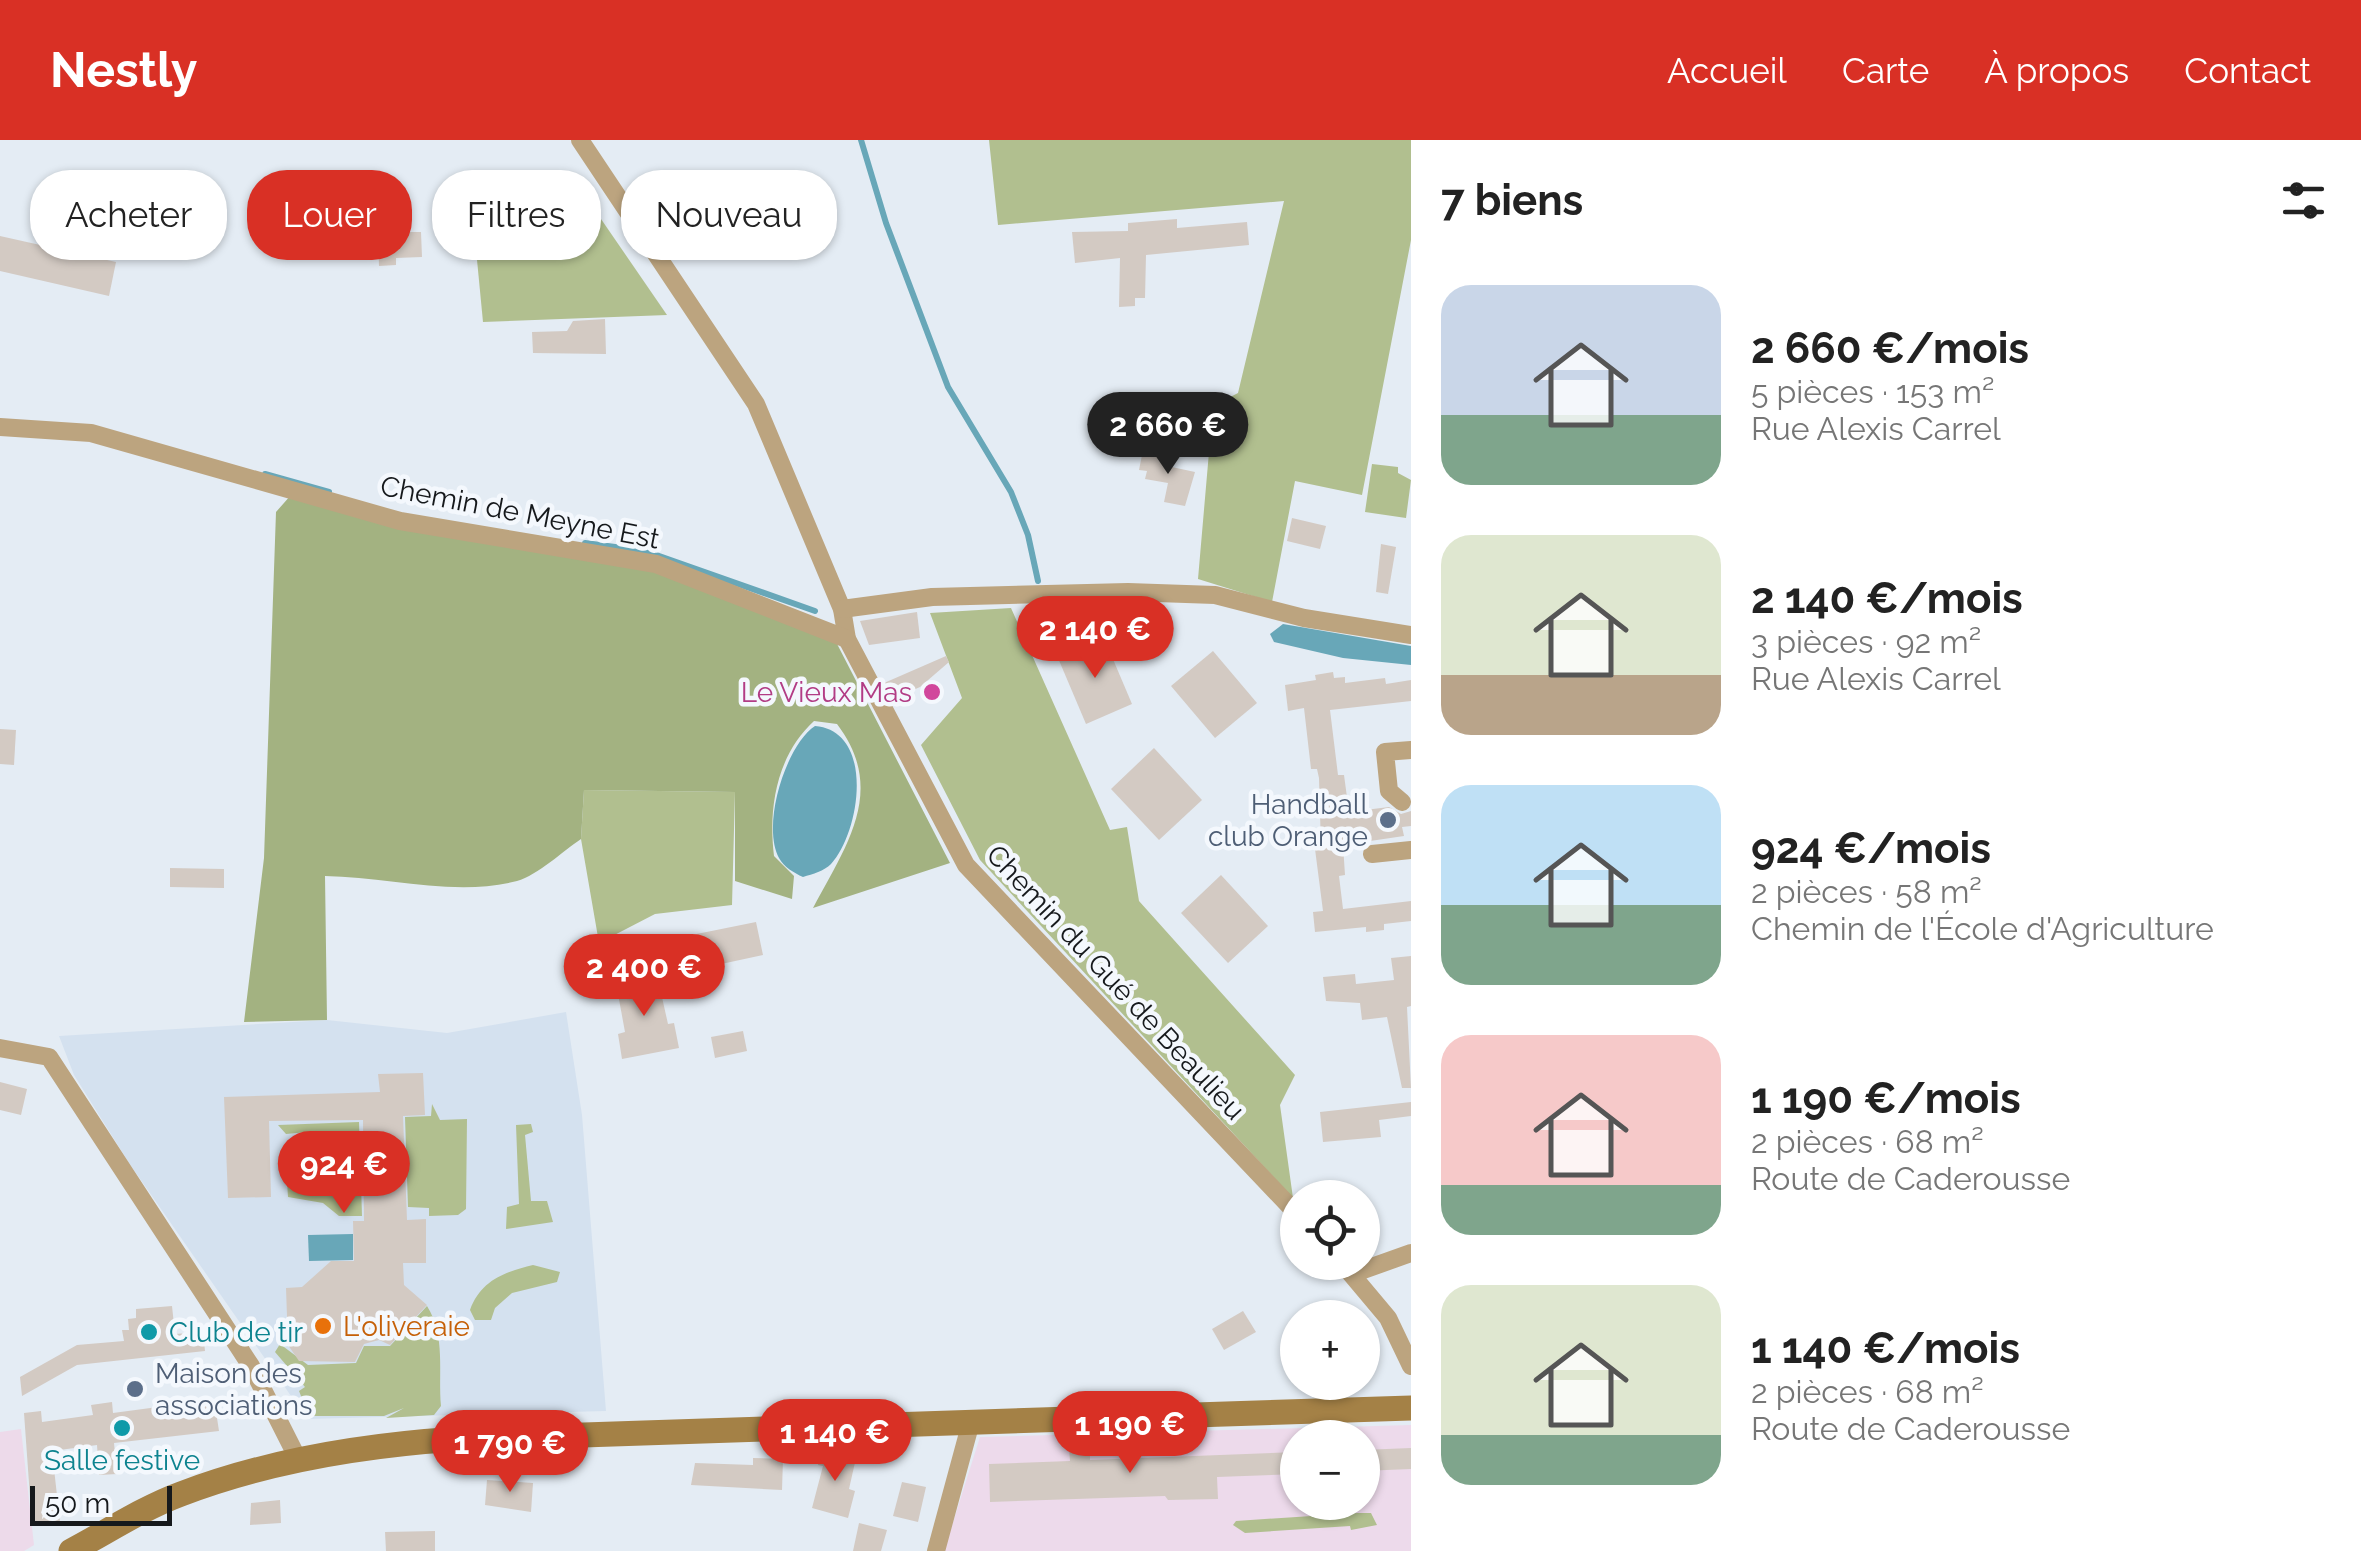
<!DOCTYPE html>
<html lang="fr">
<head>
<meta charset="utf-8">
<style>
  :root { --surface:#fff; --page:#f6f6f6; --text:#222; --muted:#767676; --accent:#d93025 }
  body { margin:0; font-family:Raleway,sans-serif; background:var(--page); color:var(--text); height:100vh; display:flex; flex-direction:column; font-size:38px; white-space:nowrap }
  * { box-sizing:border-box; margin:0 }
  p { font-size:32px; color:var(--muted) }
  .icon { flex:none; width:55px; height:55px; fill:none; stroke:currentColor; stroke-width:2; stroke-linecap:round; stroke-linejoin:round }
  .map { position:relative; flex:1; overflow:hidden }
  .drawer { display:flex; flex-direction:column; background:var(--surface); width:950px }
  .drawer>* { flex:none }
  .top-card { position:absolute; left:30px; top:30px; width:950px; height:90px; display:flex; gap:20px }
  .buttons { position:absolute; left:1280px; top:1040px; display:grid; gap:20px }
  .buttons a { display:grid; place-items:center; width:100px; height:100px; border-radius:50%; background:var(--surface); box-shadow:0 2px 8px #0004; font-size:50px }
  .scale { position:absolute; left:30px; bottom:25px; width:142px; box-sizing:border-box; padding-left:10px; border:5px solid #16191c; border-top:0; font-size:28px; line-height:35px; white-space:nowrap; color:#16191c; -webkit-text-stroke:8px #f4f8fd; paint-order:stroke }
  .price { position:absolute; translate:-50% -85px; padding:0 22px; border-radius:35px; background:var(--accent); color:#fff; font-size:32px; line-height:65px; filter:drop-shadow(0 2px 5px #0008) }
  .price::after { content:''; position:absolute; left:50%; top:60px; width:30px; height:22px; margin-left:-15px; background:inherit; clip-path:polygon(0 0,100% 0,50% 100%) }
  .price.current { background:#222; color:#fff }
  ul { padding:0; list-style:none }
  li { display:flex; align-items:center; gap:30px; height:250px; padding:0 30px }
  li span { display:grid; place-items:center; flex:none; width:280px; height:200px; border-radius:30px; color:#555 }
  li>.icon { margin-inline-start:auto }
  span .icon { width:120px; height:120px; fill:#fffc; stroke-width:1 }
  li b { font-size:42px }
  h2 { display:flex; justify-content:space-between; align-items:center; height:120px; padding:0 30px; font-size:42px }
  .tag { padding:0 35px; border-radius:40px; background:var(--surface); box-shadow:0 2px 8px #0004; font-size:35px; line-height:90px }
  .tag.current { background:var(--accent); color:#fff }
  header { display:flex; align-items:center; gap:60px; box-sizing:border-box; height:140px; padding:0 50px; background:var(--accent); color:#fff }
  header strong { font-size:48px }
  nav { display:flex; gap:55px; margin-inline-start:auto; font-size:35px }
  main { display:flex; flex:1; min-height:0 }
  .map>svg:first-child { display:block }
</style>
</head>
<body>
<header>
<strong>Nestly</strong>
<nav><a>Accueil</a><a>Carte</a><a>À propos</a><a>Contact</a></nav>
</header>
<main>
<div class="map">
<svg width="1411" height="1411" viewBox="0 0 1411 1411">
  <rect width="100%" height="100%" fill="#e4ecf4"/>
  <!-- built -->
  <path fill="#d4e1ef" d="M566,872l16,103 24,296 -299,8 -178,-256 -55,-88 -15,-39 268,-16 120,13z"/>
  <!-- industrial -->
  <path fill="#eddaeb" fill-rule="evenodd" d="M1411,1285v126h-467l36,-114zM1298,1298h64v64h-64z"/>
  <!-- education -->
  <path fill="#eddaea" d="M21,1289l13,116 -10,6h-24v-119z"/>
  <!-- green -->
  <g fill="#b1bf8f">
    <path d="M989,0h422v100l-49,255 -67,-14 -23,121 -74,-23 15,-173 25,-13 46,-192 -286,24z"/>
    <path d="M590,63l77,112 -184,7 -11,-114z"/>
    <path d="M1372,324l26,3v6l13,7 -5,38 -41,-6z"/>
    <path d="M1011,468l99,222 17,-3 12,74 156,174 -15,30 13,93 -313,-338 -59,-115 41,-47 -32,-85z"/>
    <path d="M584,650l151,2 -3,113 -77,9 -56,29 -18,-104z"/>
    <path d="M432,964l8,16 27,-1 -1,90 -8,6 -29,1v-8l-21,-1 -3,-90 26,-1z"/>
    <path d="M359,982l3,94h-23l-16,-13 -35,-6 -1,-16 16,7 12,-2 7,-20 -15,-13 -10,1 -8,8c-4,-13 7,-16 17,-20l1,-10 -21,2 -8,-9z"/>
    <path d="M531,984l2,8 -8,3 6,66h16l6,21 -47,7 1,-22 12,-3 -3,-79z"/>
    <path d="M533,1125l27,7 -3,10 -45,11 -17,15 -4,12h-16l-5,-10c11,-30 35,-38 63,-45z"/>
    <path d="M427,1166c19,30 11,67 14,100l-7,9 -48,3 18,-10 -20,8h-75l-10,-25 6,-4 -30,-35 5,-8 28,21 48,-2 8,-17h26z"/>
    <path d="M1357,1373h14l6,12 -26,5 -1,-4 -105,7 -12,-8 3,-4z"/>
  </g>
  <!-- forest -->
  <path fill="#a3b281" d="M291,355l358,73 186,72 115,223 -137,45c32,-61 75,-117 24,-184l-23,-3c-37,34 -46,86 -40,135l20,20 -2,23 -57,-18v-89l-151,-2 -3,49c-18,12 -43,36 -64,42 -61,16 -130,-4 -192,-5l2,144 -83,2 20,-164 12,-346z"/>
  <!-- water -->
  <g fill="#68a7b8">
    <path d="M1283,484l128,22v19l-68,-7 -69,-16 -4,-8z"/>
    <path d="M815,586c60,5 46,105 16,138 -7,7 -18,10 -28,13 -9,-4 -19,-10 -24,-19 -18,-33 7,-113 36,-132z"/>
    <path d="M353,1094v26l-44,1 -1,-26z"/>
  </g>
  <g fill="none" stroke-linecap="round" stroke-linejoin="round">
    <!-- stream -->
    <g stroke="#68a7b8" stroke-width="6">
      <path d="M861,0l25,83 62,164 63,105 17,43 10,46"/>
      <path d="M265,334l64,18"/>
      <path d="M585,403l60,8 170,60"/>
    </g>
  </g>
  <!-- building -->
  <g fill="#d3cac3">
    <path d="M1177,79v9l70,-6 2,23 -103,10 -1,43h-10v8l-16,1 1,-49 -45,5 -3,-31 56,-1v-8z"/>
    <path d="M378,92h43l1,25 -26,1v7l-17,1z"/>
    <path d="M0,96l116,26 -7,34 -109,-25z"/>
    <path d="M605,179l1,35 -73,-1 -1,-21 35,-1 6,-10z"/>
    <path d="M1143,310l27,5 -3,11 28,6 -10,34 -21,-4 4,-19 -23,-4 2,-8 -8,-1z"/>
    <path d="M1292,378l34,8 -6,23 -33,-8z"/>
    <path d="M1381,404l15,3 -8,47 -12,-2z"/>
    <path d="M917,472l3,26 -51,7 -9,-24z"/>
    <path d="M1104,498l28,66 -46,20 -28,-66z"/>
    <path d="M1213,511l44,52 -42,35 -44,-52z"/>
    <path d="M946,516l3,6 -29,25 -27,12 -9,-16z"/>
    <path d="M1333,532l1,6 11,-1v6l40,-5 1,6 25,-4v21l-81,9 8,65h6l5,37 40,-5 12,7 10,-3v15l-9,1 2,9 -61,9 2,30 -6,1 4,33 68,-8v20l-27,3v6l-18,2v-5l-51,5 -2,-20 10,-1 -8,-62 6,-1 -2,-70 -2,-9h-6l-7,-61 -16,3 -3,-26 31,-5 -1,-5z"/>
    <path d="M0,589l16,1 -2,35 -14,-1z"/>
    <path d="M1154,608l48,52 -43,40 -48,-51z"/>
    <path d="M170,728l54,1v19l-54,-1z"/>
    <path d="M1221,735l47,51 -40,37 -47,-50z"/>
    <path d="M756,782l7,33 -51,11 2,11 -54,10 -8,-44z"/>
    <path d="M1411,816v50l-4,1 4,81h-9l-15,-71 -25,3 -2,-17 -34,-2 -3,-24 32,-3 1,10 38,-4 -3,-22z"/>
    <path d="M657,835l11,49 6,-1 5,25 -57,11 -4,-25 7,-2 -9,-49z"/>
    <path d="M743,891l4,20 -32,7 -4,-21z"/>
    <path d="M423,933l2,42 -22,1 4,104 19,-1v44h-23l1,22 23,20 -37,40 -11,-5 -15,4 -9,18 -56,-1 -11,-16 -2,-57 16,-1 29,-26h23l-1,-40h11l-1,-101 -94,1 2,76 -43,1 -4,-101 156,-5 -2,-18z"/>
    <path d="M0,942l27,7 -6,26 -21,-5z"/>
    <path d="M1411,962v14l-32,4 2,17 -58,5 -3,-30z"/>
    <path d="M172,1166l3,28 28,-2 2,19 -128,14 -55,31 -2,-19 57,-32 47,-4 -2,-11h7l-1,-11 8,-1v-9z"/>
    <path d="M1243,1171l13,21 -32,18 -12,-21z"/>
    <path d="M203,1261l1,5 11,-1 4,26 -105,12 3,31 -18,1 -2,-30 -45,6 8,71 -28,3 -8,-112 17,-2 1,11 51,-7 -2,-10 21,-3 1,11z"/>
    <path d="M1090,1308v12l208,-8v22l-81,3 1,22 -50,1 -3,-4 -175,6 -1,-38 81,-3 -1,-12z"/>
    <path d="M1411,1308v21l-49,2v-21z"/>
    <path d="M820,1310l36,8 -7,31 6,2 -7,27 -36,-10 11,-42 -5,-1z"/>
    <path d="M753,1318l30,1 -1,31 -91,-5 4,-22 58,2z"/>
    <path d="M487,1340l46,3 -2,29 -46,-7z"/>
    <path d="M902,1342l24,5 -8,35 -25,-6z"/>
    <path d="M280,1360l1,23 -31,2 1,-22z"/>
    <path d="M859,1383l28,7 -6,21h-28z"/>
    <path d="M435,1391v20h-49l-1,-19z"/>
  </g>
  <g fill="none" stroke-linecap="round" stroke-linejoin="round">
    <!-- minor -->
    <g stroke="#bca47f" stroke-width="18">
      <path d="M580,0l176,264 86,205 5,30 119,226 332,350"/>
      <path d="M0,287l91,6 309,88 256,43 191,75"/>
      <path d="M842,469l90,-12 196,-5 87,3 89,23 107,17"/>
      <path d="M1402,662l-13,-11 -4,-39 26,-2"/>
      <path d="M1372,714l39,-4"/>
      <path d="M0,908l49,9 202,309 47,93"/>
      <path d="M1341,1122l47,56 23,48"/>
      <path d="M1352,1134l59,-21"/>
      <path d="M936,1411l35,-129"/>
    </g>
    <!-- secondary -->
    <path stroke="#a48146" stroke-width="25" d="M71,1411c36,-19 72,-43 110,-57 89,-34 183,-49 278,-55l952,-31"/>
  </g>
  <!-- markers -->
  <circle fill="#d1479c" stroke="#f4f8fd" stroke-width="4" cx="932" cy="552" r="10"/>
  <g fill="#5c6f8a" stroke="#f4f8fd" stroke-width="4">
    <circle cx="1388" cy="680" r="10"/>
    <circle cx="135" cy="1249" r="10"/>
  </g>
  <circle fill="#e8710a" stroke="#f4f8fd" stroke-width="4" cx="323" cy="1186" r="10"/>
  <g fill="#0f9aa8" stroke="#f4f8fd" stroke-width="4">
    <circle cx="149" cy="1192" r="10"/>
    <circle cx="122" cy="1288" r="10"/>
  </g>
  <g text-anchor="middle" stroke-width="9" stroke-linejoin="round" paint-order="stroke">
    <!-- street labels -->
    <g font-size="28" fill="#16191c" stroke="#f4f8fd">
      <text transform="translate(520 372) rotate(11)" y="10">Chemin de Meyne Est</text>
      <text transform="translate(1116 842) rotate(47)" y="10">Chemin du Gué de Beaulieu</text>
    </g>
    <!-- hotel labels -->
    <g font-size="28" fill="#b23c85" stroke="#f4f8fd" text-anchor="end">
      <text x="912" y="562">Le Vieux Mas</text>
    </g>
    <!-- service labels -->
    <g font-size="28" fill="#4e5e75" stroke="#f4f8fd" text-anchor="end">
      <text x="1368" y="674">Handball<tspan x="1368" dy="32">club Orange</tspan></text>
      <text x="155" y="1243" text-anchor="start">Maison des<tspan x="155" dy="32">associations</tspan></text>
    </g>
    <!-- food labels -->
    <g font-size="28" fill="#c56008" stroke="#f4f8fd" text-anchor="start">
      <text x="343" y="1196">L'oliveraie</text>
    </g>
    <!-- culture labels -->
    <g font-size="28" fill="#0d838f" stroke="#f4f8fd" text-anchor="start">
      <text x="169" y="1202">Club de tir</text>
      <text x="122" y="1330" text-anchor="middle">Salle festive</text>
    </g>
  </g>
</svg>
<div class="buttons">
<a><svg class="icon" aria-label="locate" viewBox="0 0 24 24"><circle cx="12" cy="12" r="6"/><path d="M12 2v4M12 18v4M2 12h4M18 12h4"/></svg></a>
<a>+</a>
<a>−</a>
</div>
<div class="scale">50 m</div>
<b class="price current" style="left:1168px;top:337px">2 660 €</b>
<b class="price" style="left:1095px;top:541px">2 140 €</b>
<b class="price" style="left:644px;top:879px">2 400 €</b>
<b class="price" style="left:344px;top:1076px">924 €</b>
<b class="price" style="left:1130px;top:1336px">1 190 €</b>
<b class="price" style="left:835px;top:1344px">1 140 €</b>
<b class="price" style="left:510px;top:1355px">1 790 €</b>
<div class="top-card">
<a class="tag">Acheter</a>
<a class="tag current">Louer</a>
<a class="tag">Filtres</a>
<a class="tag">Nouveau</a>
</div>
</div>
<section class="drawer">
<h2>7 biens<svg class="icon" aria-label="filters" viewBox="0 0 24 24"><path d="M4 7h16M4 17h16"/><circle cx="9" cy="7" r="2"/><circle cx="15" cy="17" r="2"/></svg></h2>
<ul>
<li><span style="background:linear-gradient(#c9d6e8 65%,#7fa58c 0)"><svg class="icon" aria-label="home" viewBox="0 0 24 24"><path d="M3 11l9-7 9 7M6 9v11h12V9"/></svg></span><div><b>2 660 €/mois</b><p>5 pièces · 153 m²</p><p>Rue Alexis Carrel</p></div></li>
<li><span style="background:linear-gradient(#dfe7d0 70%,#b9a48a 0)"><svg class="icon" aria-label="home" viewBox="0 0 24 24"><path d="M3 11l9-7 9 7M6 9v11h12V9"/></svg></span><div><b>2 140 €/mois</b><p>3 pièces · 92 m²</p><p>Rue Alexis Carrel</p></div></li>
<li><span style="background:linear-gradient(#bfe0f5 60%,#7fa58c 0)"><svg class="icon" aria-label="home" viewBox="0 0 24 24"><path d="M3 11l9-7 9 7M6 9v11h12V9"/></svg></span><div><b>924 €/mois</b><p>2 pièces · 58 m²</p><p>Chemin de l'École d'Agriculture</p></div></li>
<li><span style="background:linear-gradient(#f6c9c9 75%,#7fa58c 0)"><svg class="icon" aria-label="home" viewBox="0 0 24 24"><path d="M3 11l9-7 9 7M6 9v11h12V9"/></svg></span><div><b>1 190 €/mois</b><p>2 pièces · 68 m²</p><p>Route de Caderousse</p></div></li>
<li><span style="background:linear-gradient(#dfe7d0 75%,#7fa58c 0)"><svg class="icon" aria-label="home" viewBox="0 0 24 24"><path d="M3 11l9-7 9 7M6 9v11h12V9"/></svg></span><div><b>1 140 €/mois</b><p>2 pièces · 68 m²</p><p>Route de Caderousse</p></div></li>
</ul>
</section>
</main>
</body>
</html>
